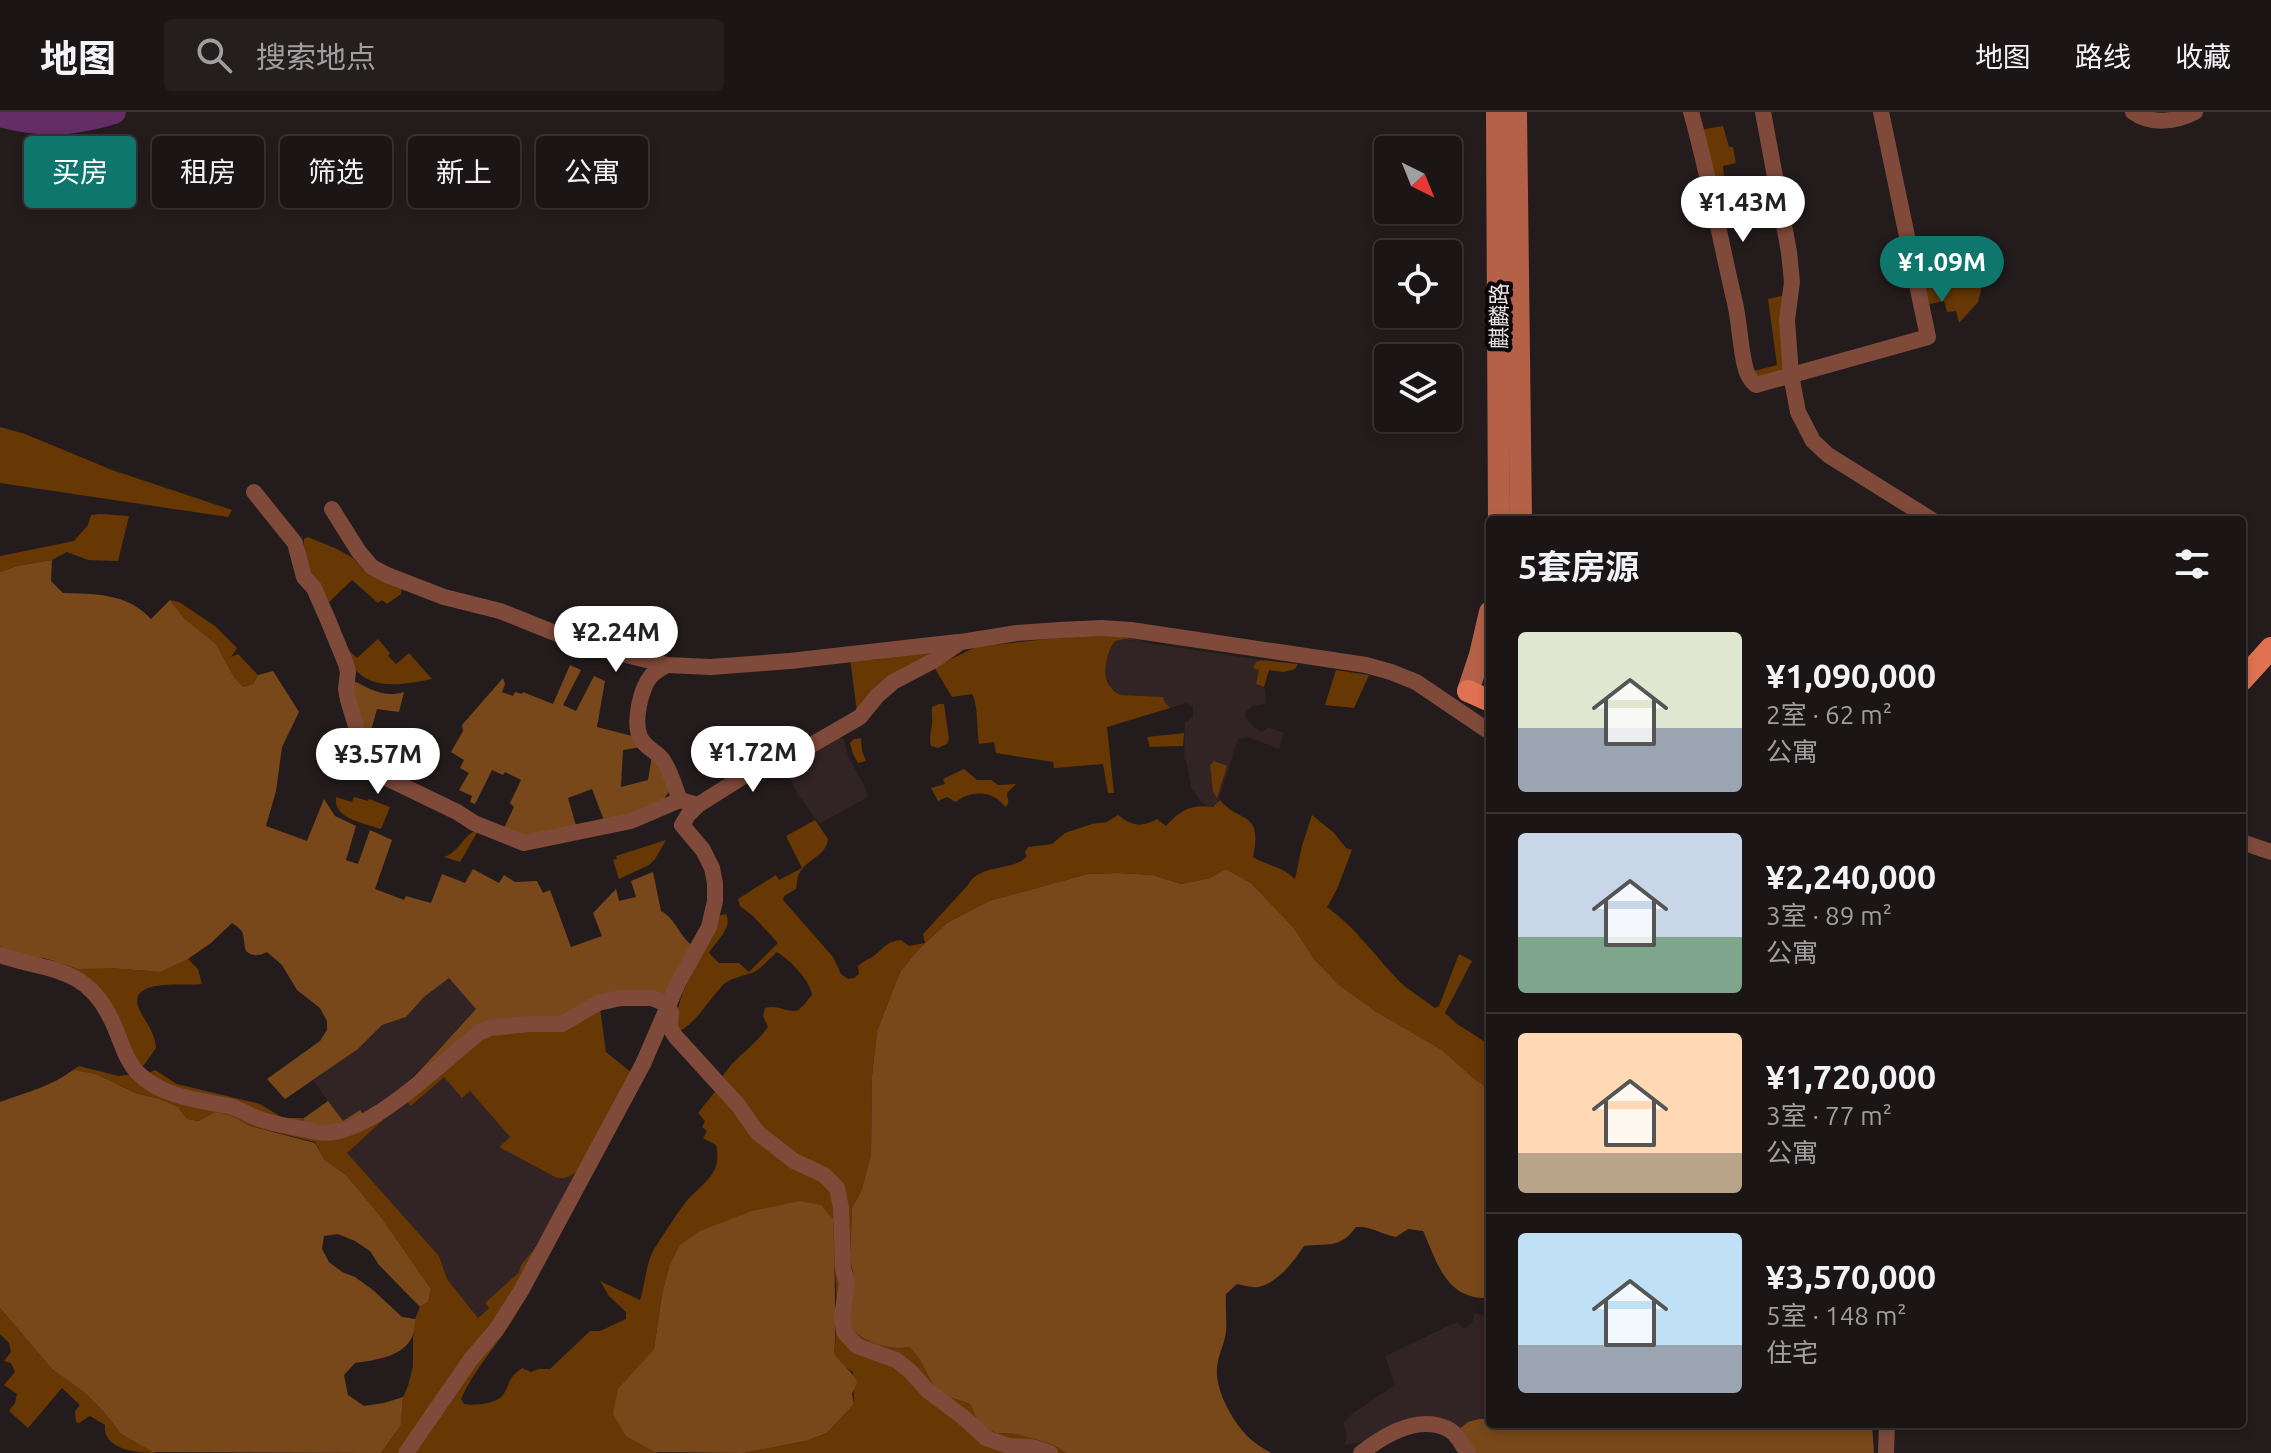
<!DOCTYPE html>
<html lang="zh">
<head>
<meta charset="utf-8">
<style>
  :root { --surface:#1b1515; --page:#241e1e; --text:#f1f3f6; --muted:#a09fa0; --line:#393434; --accent:#0f766e }
  body { margin:0; font-family:Ubuntu,"Noto Sans SC",sans-serif; background:var(--page); color:var(--text); height:100vh; display:flex; flex-direction:column; font-size:30px; white-space:nowrap }
  * { box-sizing:border-box; margin:0 }
  p { font-size:26px; color:var(--muted) }
  .icon { flex:none; width:44px; height:44px; fill:none; stroke:currentColor; stroke-width:2; stroke-linecap:round; stroke-linejoin:round }
  .map { position:relative; flex:1; overflow:hidden }
  .drawer { position:absolute; left:1486px; top:404px; width:760px; height:912px; display:flex; flex-direction:column; background:var(--surface); border-radius:8px; box-shadow:0 4px 12px #0003,0 0 0 2px var(--line) }
  .drawer>* { flex:none }
  .guide { position:absolute; left:24px; top:24px; width:760px; height:72px; display:flex; gap:16px }
  .needle { width:52px; rotate:137deg }
  .fabs { position:absolute; left:1374px; top:24px; display:grid; gap:16px }
  .fabs a { display:grid; place-items:center; width:88px; height:88px; border-radius:8px; background:var(--surface); box-shadow:0 4px 12px #0003,0 0 0 2px var(--line); font-size:40px }
  .price { position:absolute; translate:-50% -68px; padding:0 18px; border-radius:28px; background:#fff; color:#222; font-size:26px; line-height:52px; filter:drop-shadow(0 2px 4px #0008) }
  .price::after { content:''; position:absolute; left:50%; top:48px; width:24px; height:18px; margin-left:-12px; background:inherit; clip-path:polygon(0 0,100% 0,50% 100%) }
  .price.on { background:var(--accent); color:#fff }
  ul { padding:0; list-style:none }
  li { display:flex; align-items:center; gap:24px; height:200px; padding:0 32px }
  li+li { border-top:2px solid var(--line) }
  li span { display:grid; place-items:center; flex:none; width:224px; height:160px; border-radius:8px; color:#555 }
  li>.icon { margin-inline-start:auto }
  span .icon { width:96px; height:96px; fill:#fffc; stroke-width:1 }
  li b { font-size:34px }
  h2 { display:flex; justify-content:space-between; align-items:center; height:96px; padding:0 32px; font-size:34px }
  .pill { padding:0 28px; border-radius:8px; background:var(--surface); box-shadow:0 4px 12px #0003,0 0 0 2px var(--line); font-size:28px; line-height:72px }
  .pill.on { background:var(--accent); color:#fff }
  header { display:flex; align-items:center; gap:48px; box-sizing:border-box; height:112px; padding:0 40px; background:var(--surface); border-bottom:2px solid var(--line) }
  header strong { font-size:38px }
  nav { display:flex; gap:44px; margin-inline-start:auto; font-size:28px }
  .search { width:560px; height:72px; background:var(--page); display:flex; align-items:center; gap:20px; box-sizing:border-box; padding:0 28px; border-radius:8px; color:var(--muted); font-size:30px }
  .map>svg:first-child { display:block }
</style>
</head>
<body>
<header>
<strong>地图</strong>
<div class="search"><svg class="icon" aria-label="search" viewBox="0 0 24 24"><circle cx="10" cy="10" r="6"/><path d="M15 15l6 6"/></svg>搜索地点</div>
<nav><a>地图</a><a>路线</a><a>收藏</a></nav>
</header>
<div class="map">
<svg width="2271" height="1341" viewBox="0 0 2271 1341">
  <rect width="100%" height="100%" fill="#241c1c"/>
  <!-- built -->
  <g fill="#322325">
    <path d="M1120,527l141,21 -3,1 -4,8h5v17l5,1 1,3 1,14 -13,2 -7,6 -1,5 9,10 8,5 6,-5 16,6 -5,16 -31,-12 -10,2 -21,66 -8,2 -8,-5 -10,-14 -5,-28 -2,-1 1,-36 8,-6v-11l-6,-3 -17,5 -6,-7 -1,-4 -42,-2 -10,-7 -7,-17 6,-24z"/>
    <path d="M839,625l5,3 4,16 16,29 4,12 -49,27 -22,-31 -15,-32z"/>
    <path d="M449,865l27,32 -85,91 -48,22 -30,-42 45,-31 24,-24 24,-8 18,-20z"/>
    <path d="M443,965l27,14 40,46 -11,10 79,24 -48,85 -9,9 -2,6 -33,32 3,4 -11,11 -31,-39 -8,-23 -93,-103 60,-53 6,6z"/>
    <path d="M1475,1201l15,5v101h-11l-21,11 -7,-5 -107,20 3,-10 -4,-11 9,-10 43,-29 -10,-29 72,-34 7,7 8,-6z"/>
  </g>
  <!-- green -->
  <g fill="#673804">
    <path d="M1723,14l6,21h4l3,16 -13,3 1,11h7l5,21 -20,4 -16,-72z"/>
    <path d="M1945,145l27,2v18l12,1 -6,24 -19,21 -3,-12 -9,1 -3,-11 -19,4 -6,-31 28,-6z"/>
    <path d="M1786,183l-1,75 -29,11 -6,-9 27,-7 -9,-66z"/>
    <path d="M0,315l25,7 87,36 120,40 -4,7 -228,-34z"/>
    <path d="M100,402l29,2 -11,45 -30,-1 -21,-8 -15,8 -35,6 -17,6v-16l74,-15 14,-16 3,-10z"/>
    <path d="M308,425l29,12 16,9 10,11 39,17 -1,8 -14,10 -5,-4 -4,3 -26,-23 -26,25c-9,-20 -23,-44 -22,-66z"/>
    <path d="M170,488l9,2 36,24 22,22 -6,9 7,-3 20,21 -5,9 -10,3 -9,-10 -18,-33 -31,-25z"/>
    <path d="M1072,524h45l29,6c-8,-1 -20,-4 -27,-2 -7,2 -9,9 -11,15 -5,17 -4,32 13,40l42,2 1,4 6,7 -63,19 7,66h-6l-5,-29 -49,4 -1,-6 -57,-9 -2,-11 -15,2c-2,-13 -1,-41 -7,-50l-20,3 -18,-30 42,-20z"/>
    <path d="M378,527l12,14 -2,3 8,8 13,-11 23,26c-26,5 -60,13 -79,-12 -5,-7 -8,-16 -12,-24l16,15z"/>
    <path d="M929,538l5,2 -77,60 -7,-54 23,2z"/>
    <path d="M1261,548l37,4 -3,5 -11,3 -15,-2 -5,17 -8,-3 3,-14 -6,-2 3,-6z"/>
    <path d="M1336,558l33,5 -15,33 -29,-3z"/>
    <path d="M939,592h5l5,35 -2,5 -9,4 -7,-2c-2,-9 0,-13 1,-22 1,-6 -1,-11 0,-17z"/>
    <path d="M1184,621l-1,13 -33,1 -3,-10z"/>
    <path d="M861,626l1,13 4,10 -8,2 -5,-9 -3,-11 4,-4z"/>
    <path d="M1214,649l13,5 -10,32 -4,-6 -3,-27z"/>
    <path d="M964,657l13,11h14l7,5 18,-1 -9,9c0,5 4,11 -2,14 -11,-17 -35,-17 -49,-5l-9,-5 -9,4 -7,-13 14,-4 -2,-5z"/>
    <path d="M336,685l16,5 2,-5 14,4 1,-2 21,8 -9,22c-17,-6 -48,-10 -45,-32z"/>
    <path d="M1220,688c19,24 43,9 33,57 15,9 28,9 42,22l7,-33 10,-31 22,18 12,15 6,2 -15,39 -10,18c28,20 48,49 72,74 10,10 25,18 36,27l4,-2 20,-52 13,7 -27,52 12,11 33,21v45l-18,-13 -30,-27 -67,-39 -36,-26 -25,-26 -20,-31 -43,-45 -25,-14 -16,9 -29,6 -28,-9 -35,-2 -30,1 -99,27 -42,22 -29,27 -18,22 -23,59 -5,44 -1,79 -9,35 -10,19 -2,50 5,27 -8,23v17c16,17 39,26 62,22 15,13 19,34 32,49l15,3 14,5 11,22 15,7 20,1 35,10 16,9h-11l-7,-4 -17,-4 -23,-1 -21,-8 -24,-22 -35,-26 -16,-19 -15,-11 -39,-14 -13,-13 -1,-30 5,-18 -4,-15 -5,-80c-4,-5 -9,-10 -13,-14 -14,-11 -34,-15 -49,-27 -23,-18 -39,-43 -60,-64 10,-22 35,-36 49,-56l-5,-11 2,-8c12,-4 24,6 33,2 5,-3 10,-11 14,-15 -2,-15 -22,-35 -35,-43 -7,6 -16,17 -25,21 -6,2 -23,6 -28,11 -16,16 -25,36 -44,47h-4c-2,-34 22,-67 36,-97 3,-6 3,-12 5,-18l9,-2c7,15 -10,26 -17,39l10,10h20l10,9 29,-29 -25,-27 -13,-10 -2,-7 38,-24 3,5 23,-12 -16,-32 29,-16 13,19c-2,18 -23,20 -30,37 -1,4 -1,9 -2,13l-12,7 -1,4 50,57 8,17 7,5 6,-1 5,-4 -1,-8c6,-6 13,-7 18,-12 10,-8 12,-13 25,-14l8,6 16,-3 -2,-9 45,-49c12,-22 46,-13 59,-29l-2,-4 3,-5 24,-3 13,-11 27,-9 15,-2 11,-7c14,11 23,13 39,4l9,7c15,-17 26,-22 47,-19z"/>
    <path d="M479,717l-19,33 -16,-5c16,-5 19,-23 35,-28z"/>
    <path d="M666,728l-11,19 -6,6 -30,14 -6,-19 4,-1 -1,-3z"/>
    <path d="M0,834l17,10 92,12 52,4 27,-13 10,10 4,15c-16,3 -81,-8 -61,29 7,12 14,21 15,35l-12,17 -6,4 -34,-71 -104,-46z"/>
    <path d="M600,896l6,44 26,21 -54,98c-7,5 -12,8 -21,7l-58,-31 11,-10 -40,-46 -8,7 -18,-21 -33,29 -6,-6 -58,53 92,103 8,23 31,39 11,-10 -4,-5 34,-31 2,-7 16,-19 -31,59 -105,148h-20l20,-28 2,-28 5,-11 5,-20v-26l2,-21 5,-12 8,-5 3,-13 -50,-72 -34,-41 -22,-16 -10,-18 -65,-16 -18,-10 -33,5 -12,-2 -9,-12 -18,-8 -22,-5 -16,-8 -49,-16 6,-4 40,10 14,-2 30,18 182,39 135,-96z"/>
    <path d="M155,958l22,14 83,20 23,14h21l-1,7 -103,-26 -56,-24z"/>
    <path d="M717,977l118,101 7,144 51,28 90,78 61,13h-301l63,-12 21,-8 27,-29 -1,-32 -13,-8 -6,-11c4,-27 3,-62 0,-90l-165,4 -7,27 -8,55 -17,20 18,83 4,1h-246l54,-81 55,-69c-16,34 -46,61 -61,96l3,5c10,2 32,0 39,-9 9,-14 3,-15 19,-27l9,4 8,-3h11l40,-38h10l26,-12v-7l-17,-16 -9,-15 40,19c5,-15 6,-36 13,-49 10,-16 21,-33 32,-48 17,-20 38,-28 31,-58l-13,-7 4,-7 -5,-4 3,-6 -7,-8z"/>
    <path d="M0,1196l52,61 33,24 18,18 18,23 35,19c-18,0 -54,-3 -51,-28l-15,-9 -11,7 -3,-1 -1,-11 5,-6 -18,-17 -34,40 -19,-17 6,-8 2,-9 -13,-9 11,-13 -4,-9 -7,-2 7,-9 -2,-9 -9,-9z"/>
  </g>
  <!-- forest -->
  <g fill="#78481a">
    <path d="M52,448l-1,21 12,12c33,1 64,0 88,26l19,-19 15,19 31,25 18,33 9,10 10,-3 5,-9 15,-4 26,41 -17,35 -6,44 -10,35 41,15 17,-42 11,17 21,10 -10,34 12,4 12,-34 22,10 -17,49 29,11 2,-4 25,7 11,-29 23,9 8,-14 26,14 5,-8 11,7 22,-1 6,12 7,-3 21,57 31,-11 -9,-23 23,-24 3,12 17,-4 -5,-16 22,-9 8,39c15,8 18,25 32,35l-24,52 -16,-3 -84,24 -77,6 -90,65 74,-81 -27,-31 -25,19 -18,20 -24,8 -24,24 -73,50 -18,-20 53,-38 7,-11v-9l-7,-13 -23,-18 -15,-25 -15,-13c-9,4 -13,5 -21,-1 -4,-15 1,-19 -14,-28l-21,20 -23,16 -27,13 -52,-4 -30,1 -35,-11 -27,-2 -17,-10v-374l17,-6z"/>
    <path d="M570,553l11,5 -18,35 13,6 18,-35 11,5 -8,46 35,9 9,11 -18,3 -2,37 27,-7 4,-24 18,33c-9,23 -44,27 -65,34l-13,-34 -24,9 9,31 -49,10 -25,-9 11,-23 -4,-4 11,-23 -16,-8 -2,3 -11,-5 -17,34 -5,-2 2,-6 -13,-6 10,-17 -9,-5 4,-8 -13,-8 12,-21 -1,-6 41,-47 2,6 -3,8 11,4 2,-4 7,2 1,-2 30,12z"/>
    <path d="M356,570c16,8 29,16 48,10l-5,20 -22,-3 -7,25 5,3 -7,20 -17,-74z"/>
    <path d="M1226,757l25,14 43,45 20,31 25,26 36,26 67,39 30,27 18,13v208c-44,2 -52,-34 -67,-67l-15,-2 -12,8c-16,-3 -23,-11 -40,-10 -16,22 -28,16 -52,19 -11,16 -26,37 -46,41 -6,1 -15,-2 -21,-3l-11,10c-1,12 1,25 0,37 -1,11 -6,20 -8,30 -6,24 12,56 28,74 7,7 16,13 25,18h-204l-16,-9 -35,-10 -20,-1 -16,-7 -10,-22 -14,-5 -15,-3c-13,-15 -17,-36 -32,-49 -23,4 -46,-5 -62,-22l3,-29 5,-11 -5,-27 2,-50 10,-19 9,-35 1,-79 5,-44 23,-59 18,-22 29,-27 42,-22 99,-27 30,-1 35,2 28,9 29,-6z"/>
    <path d="M73,958l22,4 43,20 22,5 18,8 9,12 12,2 17,-9 16,4 18,10 65,17 10,17 22,16 34,41 50,72 -3,13 -8,5 -41,-42 -9,-14 -15,-10 -17,-7 -14,2 -2,13 7,13 13,10 13,5 18,13 29,27 13,2c2,35 -32,40 -60,44l-11,12 4,20 16,11 20,-3 19,-6 -2,28 -20,28 -228,-1 -32,-18 -18,-23 -18,-18 -33,-24 -52,-61v-206c26,-10 51,-15 73,-32z"/>
    <path d="M328,989l15,20 17,-11 5,7 -35,13 -27,-5 1,-7z"/>
    <path d="M800,1089l21,4 12,14c1,30 2,60 2,90 0,15 1,29 -1,44 7,12 18,17 23,29l-5,12 2,10 -27,29 -21,8 -63,12 -88,-1 -29,-16 -13,-22 5,-25 36,-40 8,-55 7,-27 11,-22 20,-14 52,-20z"/>
    <path d="M1479,1307h11v5h382l2,29h-398l-18,-23 10,-8z"/>
  </g>
  <g fill="none" stroke-linecap="round" stroke-linejoin="round">
    <!-- river -->
    <path stroke="#642d65" stroke-width="24" d="M0,3c42,11 72,10 114,-3"/>
    <!-- minor -->
    <g stroke="#7f4a3a" stroke-width="16">
      <path d="M1691,0c18,63 29,128 44,191 5,22 5,46 11,67 2,6 5,11 10,15l172,-48 -47,-225"/>
      <path d="M1763,0l26,140 3,30 -5,38 4,55 7,37 15,29 15,14 104,65"/>
      <path d="M2133,0c17,13 43,10 62,0"/>
      <path d="M254,380l41,51 9,34 10,11 14,32 18,44 2,8 -2,17 2,11 14,46 1,12 7,12 87,42 17,11 50,20 107,-22 49,-21 18,5"/>
      <path d="M332,397l27,43 13,15 15,8 57,22 56,14 85,34 82,20 44,2 79,-6 168,-19"/>
      <path d="M667,553c-6,3 -11,6 -16,11 -10,12 -18,45 -11,61 5,11 15,13 22,22 9,12 12,27 18,41"/>
      <path d="M2242,730l29,10"/>
      <path d="M0,843c49,17 85,10 111,64 9,17 13,40 27,54 24,24 60,27 91,33 12,3 22,11 34,14 14,5 38,8 53,12 49,10 127,-72 164,-100l10,-4 38,-4h34l36,-21 23,-5h31l17,7"/>
      <path d="M671,900l-1,16 5,8 63,69 20,28 36,28 30,14 13,13 4,20 2,61 4,14 -5,33 2,16 13,14 39,14 14,11 17,19 36,27 23,21 23,8 22,1 19,6"/>
      <path d="M406,1341l65,-94 25,-29 25,-39 122,-227 35,-81 31,-56 6,-26v-18l-3,-15 -9,-18 -21,-25 6,-10 10,-10 54,-34 28,-14 28,-10 52,-30 17,-21 16,-14 40,-21 28,-19 56,-9 43,-3 42,-2 29,2 235,35 25,7 25,10 74,50"/>
      <path d="M1361,1341c23,-18 57,-39 87,-24 9,4 14,17 20,24"/>
      <path d="M1886,1341l1,-29"/>
    </g>
    <!-- secondary -->
    <g stroke="#b56148" stroke-width="22">
      <path d="M1497,0l2,408"/>
      <path d="M1516,0l5,408"/>
      <path d="M1468,579l12,-36 10,-43"/>
    </g>
    <!-- primary -->
    <g stroke="#e07251" stroke-width="22">
      <path d="M2242,568l29,-32"/>
      <path d="M1468,579l22,10"/>
    </g>
  </g>
  <g text-anchor="middle" stroke-width="8" stroke-linejoin="round" paint-order="stroke">
    <!-- street labels -->
    <g font-size="22" fill="#ece6e6" stroke="#0b0708">
      <text transform="translate(1499 204) rotate(-90)" y="8">麒麟路</text>
    </g>
  </g>
</svg>
<div class="fabs">
<a><svg class="needle" viewBox="-14 -14 28 28"><path d="M0-13l5 13h-10z" fill="#e53935"/><path d="M0 13l5-13h-10z" fill="#a09fa0"/></svg></a>
<a><svg class="icon" aria-label="locate" viewBox="0 0 24 24"><circle cx="12" cy="12" r="6"/><path d="M12 2v4M12 18v4M2 12h4M18 12h4"/></svg></a>
<a><svg class="icon" aria-label="layers" viewBox="0 0 24 24"><path d="M12 4l9 5-9 5-9-5zM3 14l9 5 9-5"/></svg></a>
</div>
<b class="price" style="left:1743px;top:132px">¥1.43M</b>
<b class="price on" style="left:1942px;top:192px">¥1.09M</b>
<b class="price" style="left:616px;top:562px">¥2.24M</b>
<b class="price" style="left:753px;top:682px">¥1.72M</b>
<b class="price" style="left:378px;top:684px">¥3.57M</b>
<div class="guide">
<a class="pill on">买房</a>
<a class="pill">租房</a>
<a class="pill">筛选</a>
<a class="pill">新上</a>
<a class="pill">公寓</a>
</div>
<section class="drawer">
<h2>5套房源<svg class="icon" aria-label="filters" viewBox="0 0 24 24"><path d="M4 7h16M4 17h16"/><circle cx="9" cy="7" r="2"/><circle cx="15" cy="17" r="2"/></svg></h2>
<ul>
<li><span style="background:linear-gradient(#dfe7d0 60%,#9aa5b1 0)"><svg class="icon" aria-label="home" viewBox="0 0 24 24"><path d="M3 11l9-7 9 7M6 9v11h12V9"/></svg></span><div><b>¥1,090,000</b><p>2室 · 62 m²</p><p>公寓</p></div></li>
<li><span style="background:linear-gradient(#c9d6e8 65%,#7fa58c 0)"><svg class="icon" aria-label="home" viewBox="0 0 24 24"><path d="M3 11l9-7 9 7M6 9v11h12V9"/></svg></span><div><b>¥2,240,000</b><p>3室 · 89 m²</p><p>公寓</p></div></li>
<li><span style="background:linear-gradient(#ffd9b3 75%,#b9a48a 0)"><svg class="icon" aria-label="home" viewBox="0 0 24 24"><path d="M3 11l9-7 9 7M6 9v11h12V9"/></svg></span><div><b>¥1,720,000</b><p>3室 · 77 m²</p><p>公寓</p></div></li>
<li><span style="background:linear-gradient(#bfe0f5 70%,#9aa5b1 0)"><svg class="icon" aria-label="home" viewBox="0 0 24 24"><path d="M3 11l9-7 9 7M6 9v11h12V9"/></svg></span><div><b>¥3,570,000</b><p>5室 · 148 m²</p><p>住宅</p></div></li>
</ul>
</section>
</div>
</body>
</html>
